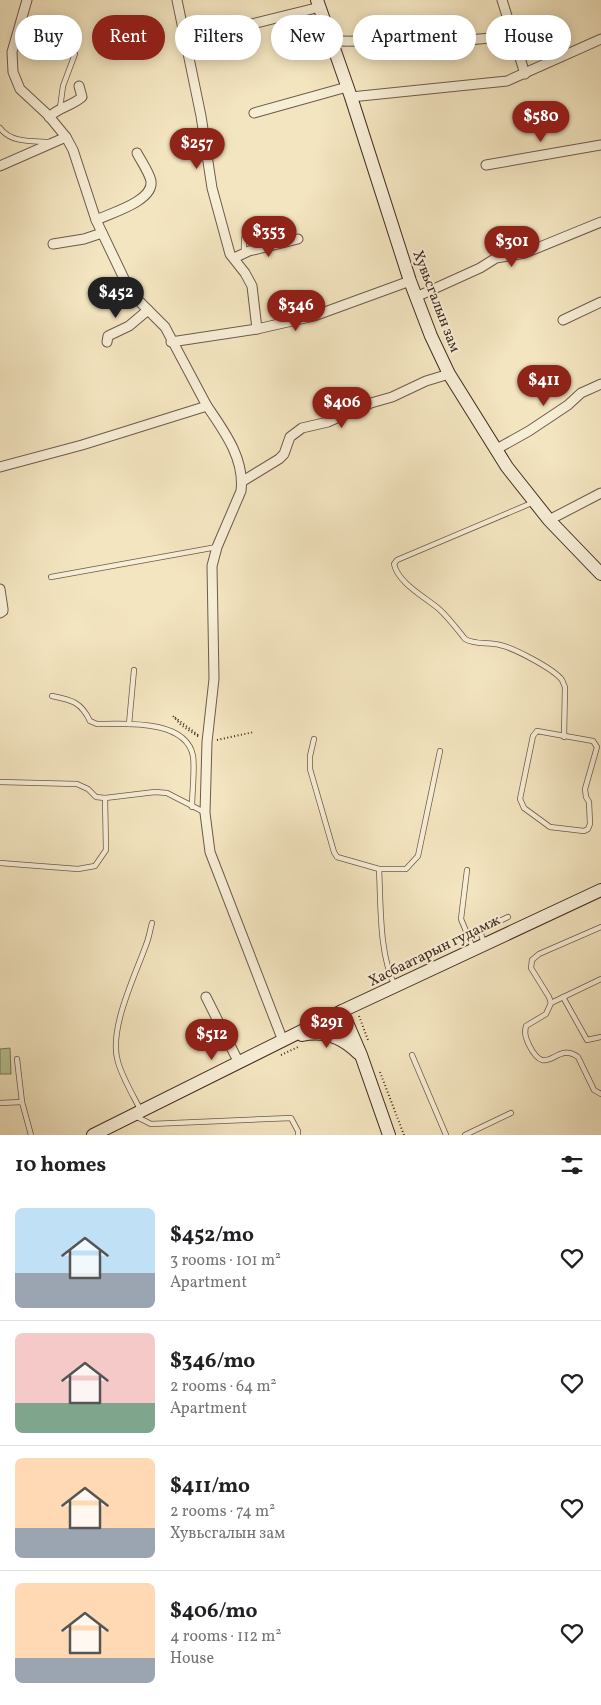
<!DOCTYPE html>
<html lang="en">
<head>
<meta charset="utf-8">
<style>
  :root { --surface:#fff; --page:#f6f6f6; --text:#202124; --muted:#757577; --line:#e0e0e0; --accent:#8f2418 }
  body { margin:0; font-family:Vollkorn,serif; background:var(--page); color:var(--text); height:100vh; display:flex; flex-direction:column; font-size:19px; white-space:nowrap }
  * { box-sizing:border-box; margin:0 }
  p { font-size:16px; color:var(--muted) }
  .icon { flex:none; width:28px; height:28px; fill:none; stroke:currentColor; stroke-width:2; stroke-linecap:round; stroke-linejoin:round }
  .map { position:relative; height:1135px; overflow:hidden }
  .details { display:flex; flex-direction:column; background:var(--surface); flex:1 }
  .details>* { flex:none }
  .guide { position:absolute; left:15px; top:15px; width:571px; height:45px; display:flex; gap:10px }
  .price { position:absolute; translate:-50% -42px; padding:0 11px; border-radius:18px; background:var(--accent); color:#fff; font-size:16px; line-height:32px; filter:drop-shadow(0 1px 2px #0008) }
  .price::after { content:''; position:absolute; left:50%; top:30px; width:15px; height:11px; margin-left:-8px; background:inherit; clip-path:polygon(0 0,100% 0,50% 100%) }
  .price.active { background:#222; color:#fff }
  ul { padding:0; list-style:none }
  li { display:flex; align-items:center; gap:15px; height:125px; padding:0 15px }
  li+li { border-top:1px solid var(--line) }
  li span { display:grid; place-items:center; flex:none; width:140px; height:100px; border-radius:8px; color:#555 }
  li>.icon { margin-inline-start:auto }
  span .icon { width:60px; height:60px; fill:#fffc; stroke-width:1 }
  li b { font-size:21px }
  h2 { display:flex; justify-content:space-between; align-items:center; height:60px; padding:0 15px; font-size:21px }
  .pill { padding:0 18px; border-radius:22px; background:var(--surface); box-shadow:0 2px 12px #0003; font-size:18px; line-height:45px }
  .pill.active { background:var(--accent); color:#fff }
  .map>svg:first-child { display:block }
</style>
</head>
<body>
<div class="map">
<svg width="601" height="1135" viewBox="0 0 601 1135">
  <rect width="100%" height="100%" fill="#f3e5c0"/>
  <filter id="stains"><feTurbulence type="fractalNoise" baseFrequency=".004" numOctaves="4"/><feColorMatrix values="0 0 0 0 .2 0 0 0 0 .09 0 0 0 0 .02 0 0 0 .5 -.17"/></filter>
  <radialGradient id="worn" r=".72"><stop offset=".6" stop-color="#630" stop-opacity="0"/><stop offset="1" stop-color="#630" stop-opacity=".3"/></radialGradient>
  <!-- green -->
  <path fill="#b8c595" stroke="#7d785b" d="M10,1048l1,26h-11v-25z"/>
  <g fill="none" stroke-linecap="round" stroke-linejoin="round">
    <defs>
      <g id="lane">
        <path d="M13,47h38"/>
        <path d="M60,108l3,-22 12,-32"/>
        <path d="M0,128c11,15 32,13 49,14"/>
        <path d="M244,253c0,-14 -2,-21 11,-31"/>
        <path d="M534,502l-137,58 -3,4c4,19 31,33 45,45 9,8 18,20 26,30 10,6 24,3 35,6 14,3 54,24 62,35 1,2 2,5 3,7l-1,50"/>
        <path d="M51,577l166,-30"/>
        <path d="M52,696c20,4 29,6 38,25l7,3c28,0 89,-5 96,32 2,13 -1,37 -1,51"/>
        <path d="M129,724l5,-54"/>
        <path d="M537,731l56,10 4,6 -12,42 1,8 3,5 1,22 -2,5 -4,2 -34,-4 -26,-19 -4,-9 13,-63z"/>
        <path d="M314,739l-4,17v13l24,83 3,5 42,12h27l12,-13 22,-105"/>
        <path d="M0,782l77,2 11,5 8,8 9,1 50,-6 12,1 37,19"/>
        <path d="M0,863l78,6 17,-3 11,-16 -1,-52"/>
        <path d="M379,869c2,37 0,85 16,117"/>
        <path d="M467,870l-6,49 12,29"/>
        <path d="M601,927l-62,27 -7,6 -1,8 18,29 2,6 -5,11 -20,12c-2,8 0,12 3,19 18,36 27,-5 49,12l16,33 7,4"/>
        <path d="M484,943l-3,-9 2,-5 25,-12"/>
        <path d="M563,997l24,43 14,-3"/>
        <path d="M551,1003l50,-24"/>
        <path d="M412,1055l34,80"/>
        <path d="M17,1059l5,43 9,33"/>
        <path d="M0,1103l22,-1"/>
        <path d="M141,1111c-8,-16 -18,-32 -23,-49 -10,-32 17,-86 28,-117 3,-7 4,-15 6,-22"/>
        <path d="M135,1116l16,8 140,-6 7,13v4"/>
        <path d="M465,1135l46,-22"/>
      </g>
      <g id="street">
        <path d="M177,0l24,116 11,72 18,66 15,19 7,13 5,43"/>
        <path d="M502,0l23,74"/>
        <path d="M224,31l96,-24"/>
        <path d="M331,41l115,1 67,-6"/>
        <path d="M351,97l156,-16 94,-42"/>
        <path d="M254,113l93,-26"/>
        <path d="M49,117c10,-10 23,-11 33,-20l-3,-11"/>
        <path d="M486,165l115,-20"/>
        <path d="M0,166l66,-29"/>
        <path d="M96,220c15,-7 58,-19 55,-39 -2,-9 -10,-20 -14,-28"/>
        <path d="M53,244l31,-5 18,-6"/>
        <path d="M234,258l15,-7 49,-12"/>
        <path d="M416,297l64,-29 16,-10 29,-5 76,-31"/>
        <path d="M563,320l38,-18"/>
        <path d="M107,342l1,-6 21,-10 19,-16"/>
        <path d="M171,342l86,-13 57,-13 96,-35"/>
        <path d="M207,406c17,25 38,53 34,85l-24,56 -5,19 2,113 -7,63 -2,71 5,39 73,189"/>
        <path d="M495,450l34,-19 39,-26 13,-12 20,-9"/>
        <path d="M0,467l82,-22 125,-39 -42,-79 -28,-28 -9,-12 -32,-67 -23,-70 -7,-13 -18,-22 -28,-26 -7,-17 -1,-20 15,-52"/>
        <path d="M243,481l36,-22 5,-5 6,-17 12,-9 26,-6 43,-19 21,-6 34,-16 23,-7"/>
        <path d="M549,520l52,-27"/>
        <path d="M0,589l3,20v2l-3,2"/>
        <path d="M206,997l33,66"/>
      </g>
      <g id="secondary">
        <path d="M317,0l34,97 59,184 21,55 18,38 58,93 42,53 52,54"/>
        <path d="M342,1011l19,44 28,80"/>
        <path d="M302,1035c22,-5 41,3 56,18"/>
        <path d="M93,1135l249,-124 259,-121"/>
      </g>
    </defs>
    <!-- lane casing -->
    <use href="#lane" stroke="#6e5a49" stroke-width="6"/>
    <!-- street casing -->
    <use href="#street" stroke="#6e5a49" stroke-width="11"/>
    <!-- secondary casing -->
    <use href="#secondary" stroke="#422b21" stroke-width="14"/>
    <!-- path -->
    <g stroke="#422b21" stroke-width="2" stroke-dasharray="1 2.5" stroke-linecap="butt">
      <path d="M198,735l-25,-19 8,9 18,12"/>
      <path d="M217,740l37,-8"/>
      <path d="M359,1016l9,24"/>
      <path d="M281,1055l19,-9"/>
      <path d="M380,1072l24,63"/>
    </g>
    <!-- lane -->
    <use href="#lane" stroke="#f7eed6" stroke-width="4.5"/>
    <!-- street -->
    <use href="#street" stroke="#f7eed6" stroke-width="9"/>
    <!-- secondary -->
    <use href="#secondary" stroke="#f7eed6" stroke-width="12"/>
  </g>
  <g text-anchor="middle" stroke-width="4" stroke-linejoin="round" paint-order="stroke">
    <!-- street labels -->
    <g font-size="15" fill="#422b21" stroke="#f7eed6">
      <text transform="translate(437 301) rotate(69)" y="5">Хувьсгалын зам</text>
      <text transform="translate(434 950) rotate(-26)" y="5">Хасбаатарын гудамж</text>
    </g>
  </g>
  <rect width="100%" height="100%" filter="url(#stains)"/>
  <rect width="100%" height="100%" fill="url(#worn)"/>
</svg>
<b class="price" style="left:541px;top:143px">$580</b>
<b class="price" style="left:197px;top:170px">$257</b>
<b class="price" style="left:269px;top:258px">$353</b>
<b class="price" style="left:512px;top:268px">$301</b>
<b class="price active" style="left:116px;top:319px">$452</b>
<b class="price" style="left:296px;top:332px">$346</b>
<b class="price" style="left:544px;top:407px">$411</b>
<b class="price" style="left:342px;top:429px">$406</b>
<b class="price" style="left:327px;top:1049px">$291</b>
<b class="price" style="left:212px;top:1061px">$512</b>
<div class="guide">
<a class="pill">Buy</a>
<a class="pill active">Rent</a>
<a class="pill">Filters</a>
<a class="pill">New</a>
<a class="pill">Apartment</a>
<a class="pill">House</a>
</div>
</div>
<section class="details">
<h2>10 homes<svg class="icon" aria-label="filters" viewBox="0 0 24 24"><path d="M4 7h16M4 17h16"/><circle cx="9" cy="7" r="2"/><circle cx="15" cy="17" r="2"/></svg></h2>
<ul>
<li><span style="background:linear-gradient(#bfe0f5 65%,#9aa5b1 0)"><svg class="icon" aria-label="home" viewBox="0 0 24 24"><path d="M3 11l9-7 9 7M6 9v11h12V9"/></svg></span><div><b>$452/mo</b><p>3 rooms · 101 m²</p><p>Apartment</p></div><svg class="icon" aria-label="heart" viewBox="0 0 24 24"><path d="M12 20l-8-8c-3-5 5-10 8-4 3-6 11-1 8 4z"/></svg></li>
<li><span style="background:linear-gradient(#f6c9c9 70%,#7fa58c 0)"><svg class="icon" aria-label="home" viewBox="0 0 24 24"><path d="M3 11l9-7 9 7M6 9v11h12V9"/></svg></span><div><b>$346/mo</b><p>2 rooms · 64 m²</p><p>Apartment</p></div><svg class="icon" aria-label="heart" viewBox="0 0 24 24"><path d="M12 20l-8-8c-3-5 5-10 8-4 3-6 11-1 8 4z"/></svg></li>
<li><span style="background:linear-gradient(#ffd9b3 70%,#9aa5b1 0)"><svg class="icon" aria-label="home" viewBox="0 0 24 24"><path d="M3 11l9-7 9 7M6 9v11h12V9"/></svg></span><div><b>$411/mo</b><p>2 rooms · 74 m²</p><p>Хувьсгалын зам</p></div><svg class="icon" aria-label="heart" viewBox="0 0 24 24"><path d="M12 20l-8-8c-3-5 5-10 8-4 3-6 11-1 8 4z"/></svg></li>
<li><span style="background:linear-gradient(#ffd9b3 75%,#9aa5b1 0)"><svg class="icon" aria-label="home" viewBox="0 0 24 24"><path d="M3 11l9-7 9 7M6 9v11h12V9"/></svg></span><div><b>$406/mo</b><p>4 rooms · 112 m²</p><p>House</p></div><svg class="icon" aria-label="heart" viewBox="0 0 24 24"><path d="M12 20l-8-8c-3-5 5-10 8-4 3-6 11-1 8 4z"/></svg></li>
</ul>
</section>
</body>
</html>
